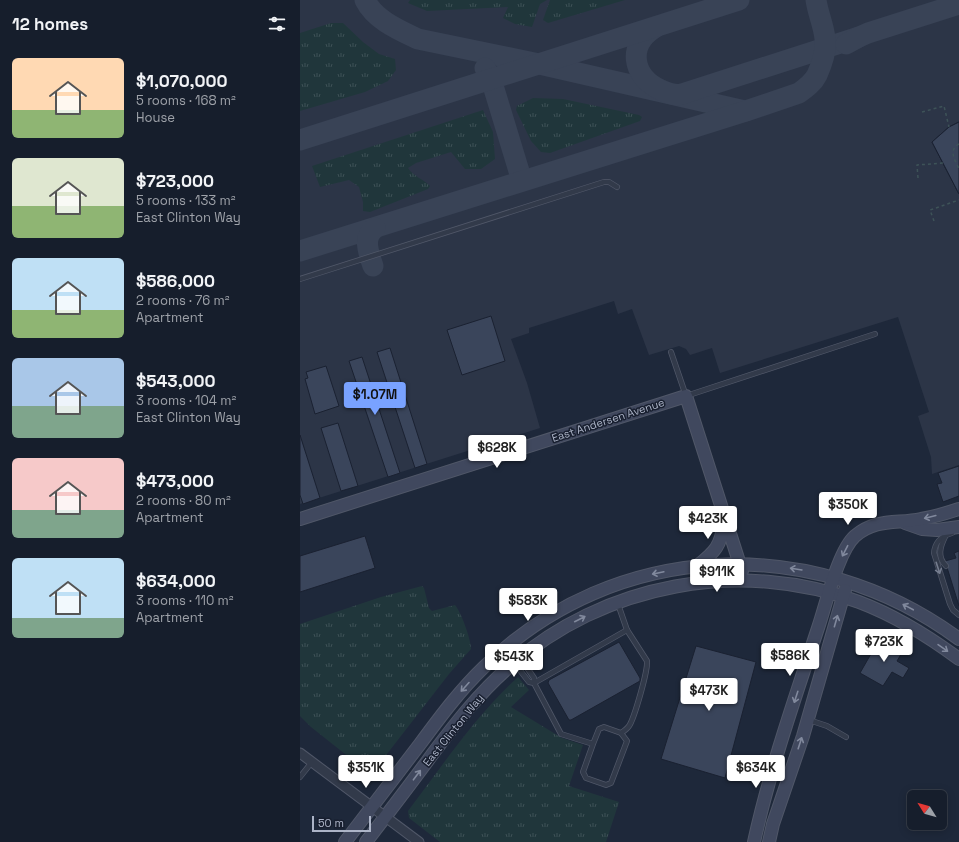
<!DOCTYPE html>
<html lang="en">
<head>
<meta charset="utf-8">
<style>
  :root { --surface:#161e2c; --page:#1f2734; --text:#f1f3f6; --muted:#9ea2a9; --line:#353c48; --accent:#79a2ff }
  body { margin:0; font-family:"Space Grotesk",sans-serif; background:var(--page); color:var(--text); height:100vh; display:flex; flex-direction:column; font-size:15px; white-space:nowrap }
  * { box-sizing:border-box; margin:0 }
  p { font-size:13px; color:var(--muted) }
  .icon { flex:none; width:22px; height:22px; fill:none; stroke:currentColor; stroke-width:2; stroke-linecap:round; stroke-linejoin:round }
  .map { position:relative; flex:1; overflow:hidden }
  .drawer { display:flex; flex-direction:column; background:var(--surface); width:300px }
  .drawer>* { flex:none }
  .needle { width:26px; rotate:307deg }
  .buttons { position:absolute; left:607px; top:790px; display:grid; gap:8px }
  .buttons a { display:grid; place-items:center; width:40px; height:40px; border-radius:6px; background:var(--surface); box-shadow:0 2px 10px #0003,0 0 0 1px var(--line); font-size:20px }
  .scale { position:absolute; left:12px; bottom:10px; width:59px; box-sizing:border-box; padding-left:4px; border:2px solid #acb4c7; border-top:0; font-size:11px; line-height:14px; white-space:nowrap; color:#acb4c7; -webkit-text-stroke:3px #181f2f; paint-order:stroke }
  .price { position:absolute; translate:-50% -34px; padding:0 9px; border-radius:4px; background:#fff; color:#222; font-size:13px; line-height:26px; filter:drop-shadow(0 1px 2px #0008) }
  .price::after { content:''; position:absolute; left:50%; top:24px; width:12px; height:9px; margin-left:-6px; background:inherit; clip-path:polygon(0 0,100% 0,50% 100%) }
  .price.active { background:var(--accent); color:#111 }
  ul { padding:0; list-style:none }
  li { display:flex; align-items:center; gap:12px; height:100px; padding:0 12px }
  li span { display:grid; place-items:center; flex:none; width:112px; height:80px; border-radius:6px; color:#555 }
  li>.icon { margin-inline-start:auto }
  span .icon { width:48px; height:48px; fill:#fffc; stroke-width:1 }
  li b { font-size:17px }
  h2 { display:flex; justify-content:space-between; align-items:center; height:48px; padding:0 12px; font-size:17px }
  main { display:flex; flex:1; min-height:0 }
  .map>svg:first-child { display:block }
</style>
</head>
<body>
<main>
<section class="drawer">
<h2>12 homes<svg class="icon" aria-label="filters" viewBox="0 0 24 24"><path d="M4 7h16M4 17h16"/><circle cx="9" cy="7" r="2"/><circle cx="15" cy="17" r="2"/></svg></h2>
<ul>
<li><span style="background:linear-gradient(#ffd9b3 65%,#8fb573 0)"><svg class="icon" aria-label="home" viewBox="0 0 24 24"><path d="M3 11l9-7 9 7M6 9v11h12V9"/></svg></span><div><b>$1,070,000</b><p>5 rooms · 168 m²</p><p>House</p></div></li>
<li><span style="background:linear-gradient(#dfe7d0 60%,#8fb573 0)"><svg class="icon" aria-label="home" viewBox="0 0 24 24"><path d="M3 11l9-7 9 7M6 9v11h12V9"/></svg></span><div><b>$723,000</b><p>5 rooms · 133 m²</p><p>East Clinton Way</p></div></li>
<li><span style="background:linear-gradient(#bfe0f5 65%,#8fb573 0)"><svg class="icon" aria-label="home" viewBox="0 0 24 24"><path d="M3 11l9-7 9 7M6 9v11h12V9"/></svg></span><div><b>$586,000</b><p>2 rooms · 76 m²</p><p>Apartment</p></div></li>
<li><span style="background:linear-gradient(#a9c7e8 60%,#7fa58c 0)"><svg class="icon" aria-label="home" viewBox="0 0 24 24"><path d="M3 11l9-7 9 7M6 9v11h12V9"/></svg></span><div><b>$543,000</b><p>3 rooms · 104 m²</p><p>East Clinton Way</p></div></li>
<li><span style="background:linear-gradient(#f6c9c9 65%,#7fa58c 0)"><svg class="icon" aria-label="home" viewBox="0 0 24 24"><path d="M3 11l9-7 9 7M6 9v11h12V9"/></svg></span><div><b>$473,000</b><p>2 rooms · 80 m²</p><p>Apartment</p></div></li>
<li><span style="background:linear-gradient(#bfe0f5 75%,#7fa58c 0)"><svg class="icon" aria-label="home" viewBox="0 0 24 24"><path d="M3 11l9-7 9 7M6 9v11h12V9"/></svg></span><div><b>$634,000</b><p>3 rooms · 110 m²</p><p>Apartment</p></div></li>
</ul>
</section>
<div class="map">
<svg width="659" height="842" viewBox="0 0 659 842">
  <defs>
    <pattern id="grass-tufts" width="24" height="20" patternUnits="userSpaceOnUse"><rect width="24" height="20" fill="#20363b"/><path d="M3 7l-1-3M5 7V3M7 7l1-3M15 17l-1-3M17 17v-4M19 17l1-3" fill="none" stroke="#3e5156"/></pattern>
  </defs>
  <rect width="100%" height="100%" fill="#1e283a"/>
  <!-- airport -->
  <path fill="#2c3547" d="M0,0h659v465l-27,9 -1,-17 -13,-41 11,-4 -31,-95 -178,56 -8,-25 -22,7 -4,-6 -7,-3 -30,9 -17,-46 -14,5 -4,-13 -85,27v5l-18,6 16,44 13,45 -240,76z"/>
  <!-- grass -->
  <g fill="url(#grass-tufts)">
    <path d="M110,0h137l-7,4 -8,23 -17,-3 -12,-6 5,-11 -81,4 -19,-8z"/>
    <path d="M250,0h75l-77,23 -5,-3z"/>
    <path d="M31,23h12l20,19 16,12 16,5 1,11 -8,11 -23,11 -65,19v-78z"/>
    <path d="M233,98l30,1 76,16 3,2 -2,4 -90,32 -9,-1 -10,-11 -15,-31 1,-4z"/>
    <path d="M183,110l10,22 2,27 -14,10h-16l-14,-17 -35,11 -8,5c5,8 15,11 22,18l-2,3 -58,23 -7,-1v-9l-4,-15 -10,-7 -29,7 -8,-21z"/>
    <path d="M122,586l2,2 5,20 3,3 23,-6c6,7 16,34 16,44l-22,25 -76,98 -4,1 -58,-46 -11,-11v-92l81,-27z"/>
    <path d="M218,677l11,13 -18,17 51,31 21,7 -14,41 50,16 -13,40h-166l-31,-24 -1,-7c35,-46 67,-95 110,-134z"/>
  </g>
  <g fill="none" stroke-linecap="round" stroke-linejoin="round">
    <!-- taxiway -->
    <g stroke="#394356" stroke-width="21">
      <path d="M65,0c10,20 34,30 53,39l121,25 206,47"/>
      <path d="M356,27c-29,17 -25,49 5,63 7,3 13,6 21,4l177,-57"/>
      <path d="M546,44l13,-7 9,-4 91,-29"/>
      <path d="M185,68l6,11 31,102"/>
      <path d="M0,140l439,-140"/>
      <path d="M0,251l446,-140 53,-18c7,-5 14,-10 18,-18 4,-9 10,-26 8,-36 -1,-13 -7,-25 -9,-39"/>
      <path d="M73,266c-4,-12 -11,-29 2,-38"/>
    </g>
  </g>
  <!-- building -->
  <g fill="#3a455b" stroke="#1a2131">
    <path d="M659,122v72l-27,-52 17,-15z"/>
    <path d="M659,122v72l-27,-52 17,-15z"/>
    <path d="M191,316l14,45 -43,14 -15,-45z"/>
    <path d="M90,348l37,116 -12,4 -38,-116z"/>
    <path d="M62,357l38,116 -12,4 -39,-116z"/>
    <path d="M26,366l13,40 -24,8 -10,-35 3,-1 -2,-6z"/>
    <path d="M38,423l20,63 -17,5 -20,-63z"/>
    <path d="M0,435l20,63 -17,6 -3,-9z"/>
    <path d="M659,466v30l-16,6 -6,-18 5,-1 -4,-10z"/>
    <path d="M65,536l10,32 -75,24v-36z"/>
    <path d="M659,551v55l-14,-45 11,-3 -2,-5z"/>
    <path d="M580,638l23,13 -6,10 12,7 -6,10 -11,-6 -9,14 -23,-13z"/>
    <path d="M319,642l21,36v3l-69,39h-2l-21,-37 1,-3z"/>
    <path d="M396,646l60,16 -31,116 -64,-19z"/>
  </g>
  <g fill="none" stroke-linecap="round" stroke-linejoin="round">
    <defs>
      <g id="lane">
        <path d="M0,279l304,-97h5l8,5"/>
        <path d="M371,352l15,44 189,-62"/>
        <path d="M652,533c-10,3 -17,8 -18,20l16,51 3,6 6,5"/>
        <path d="M645,537c-5,10 -8,20 1,29"/>
        <path d="M215,664l14,18 5,1v-5l-13,-19"/>
        <path d="M509,720l18,6 19,11"/>
        <path d="M321,733c3,-2 6,-4 8,-7 5,-7 19,-55 18,-65l-20,-31"/>
        <path d="M293,744l6,-15 5,-2 17,6 6,8 -16,42 -5,2 -20,-7 -3,-6 10,-28 -32,-10 -27,-51 93,-53 -9,-26"/>
        <path d="M0,777l12,-15"/>
      </g>
      <path id="street" d="M0,753l119,89"/>
      <g id="secondary">
        <path d="M0,519l386,-123 56,175"/>
        <path d="M605,523l17,6 15,1 22,-3"/>
        <path d="M397,566c18,-14 24,-20 27,-44"/>
        <path d="M45,842c25,-33 50,-65 75,-98 20,-27 40,-54 64,-77 131,-128 330,-135 475,-28"/>
        <path d="M66,842c22,-29 44,-57 65,-86 24,-32 48,-63 78,-89 94,-84 233,-109 350,-65 37,14 69,34 100,57"/>
        <path d="M454,842c16,-73 41,-144 64,-214 8,-23 20,-77 37,-92 21,-18 42,-12 66,-17 13,-2 26,-6 38,-10"/>
        <path d="M469,842l4,-18 30,-88 42,-146"/>
      </g>
    </defs>
    <!-- lane casing -->
    <use href="#lane" stroke="#505768" stroke-width="6"/>
    <!-- street casing -->
    <use href="#street" stroke="#505768" stroke-width="11"/>
    <!-- secondary casing -->
    <use href="#secondary" stroke="#505768" stroke-width="14"/>
    <!-- path -->
    <g stroke="#3e5358" stroke-width="1.5" stroke-dasharray="3 3" stroke-linecap="butt">
      <path d="M622,112l22,-6 5,21"/>
      <path d="M659,144c-11,6 -4,16 0,25"/>
      <path d="M618,178l-1,-13 26,-2"/>
      <path d="M634,221l-4,-11 29,-10"/>
    </g>
    <!-- lane -->
    <use href="#lane" stroke="#323a4a" stroke-width="4.5"/>
    <!-- street -->
    <use href="#street" stroke="#323a4a" stroke-width="9"/>
    <!-- secondary -->
    <use href="#secondary" stroke="#40485e" stroke-width="12"/>
  </g>
  <!-- one-way arrows -->
  <defs><path id="oneway-shaft" d="M-6 0H5M1.5-3L5.5 0L1.5 3" fill="none" stroke-width="1.6" stroke-linecap="round" stroke-linejoin="round"/></defs>
  <g stroke="#81899d">
    <use href="#oneway-shaft" transform="translate(630 517) rotate(166)"/>
    <use href="#oneway-shaft" transform="translate(545 551) rotate(117)"/>
    <use href="#oneway-shaft" transform="translate(496 569) rotate(-171)"/>
    <use href="#oneway-shaft" transform="translate(358 573) rotate(168)"/>
    <use href="#oneway-shaft" transform="translate(608 607) rotate(-152)"/>
    <use href="#oneway-shaft" transform="translate(280 619) rotate(-27)"/>
    <use href="#oneway-shaft" transform="translate(536 621) rotate(-74)"/>
    <use href="#oneway-shaft" transform="translate(643 648) rotate(35)"/>
    <use href="#oneway-shaft" transform="translate(165 687) rotate(132)"/>
    <use href="#oneway-shaft" transform="translate(496 697) rotate(108)"/>
    <use href="#oneway-shaft" transform="translate(500 743) rotate(-72)"/>
    <use href="#oneway-shaft" transform="translate(117 775) rotate(-53)"/>
  </g>
  <use stroke="#757d8f" href="#oneway-shaft" transform="translate(638 568) rotate(72)"/>
  <g text-anchor="middle" stroke-width="3" stroke-linejoin="round" paint-order="stroke">
    <!-- street labels -->
    <g font-size="11" fill="#acb4c7" stroke="#181f2f">
      <text transform="translate(308 420) rotate(-18)" y="4">East Andersen Avenue</text>
      <text transform="translate(153 730) rotate(-51)" y="4">East Clinton Way</text>
    </g>
  </g>
</svg>
<div class="buttons">
<a><svg class="needle" viewBox="-14 -14 28 28"><path d="M0-13l5 13h-10z" fill="#e53935"/><path d="M0 13l5-13h-10z" fill="#9ea2a9"/></svg></a>
</div>
<div class="scale">50 m</div>
<b class="price active" style="left:75px;top:416px">$1.07M</b>
<b class="price" style="left:197px;top:469px">$628K</b>
<b class="price" style="left:548px;top:526px">$350K</b>
<b class="price" style="left:408px;top:540px">$423K</b>
<b class="price" style="left:417px;top:593px">$911K</b>
<b class="price" style="left:228px;top:622px">$583K</b>
<b class="price" style="left:584px;top:663px">$723K</b>
<b class="price" style="left:490px;top:677px">$586K</b>
<b class="price" style="left:214px;top:678px">$543K</b>
<b class="price" style="left:409px;top:712px">$473K</b>
<b class="price" style="left:66px;top:789px">$351K</b>
<b class="price" style="left:456px;top:789px">$634K</b>
</div>
</main>
</body>
</html>
